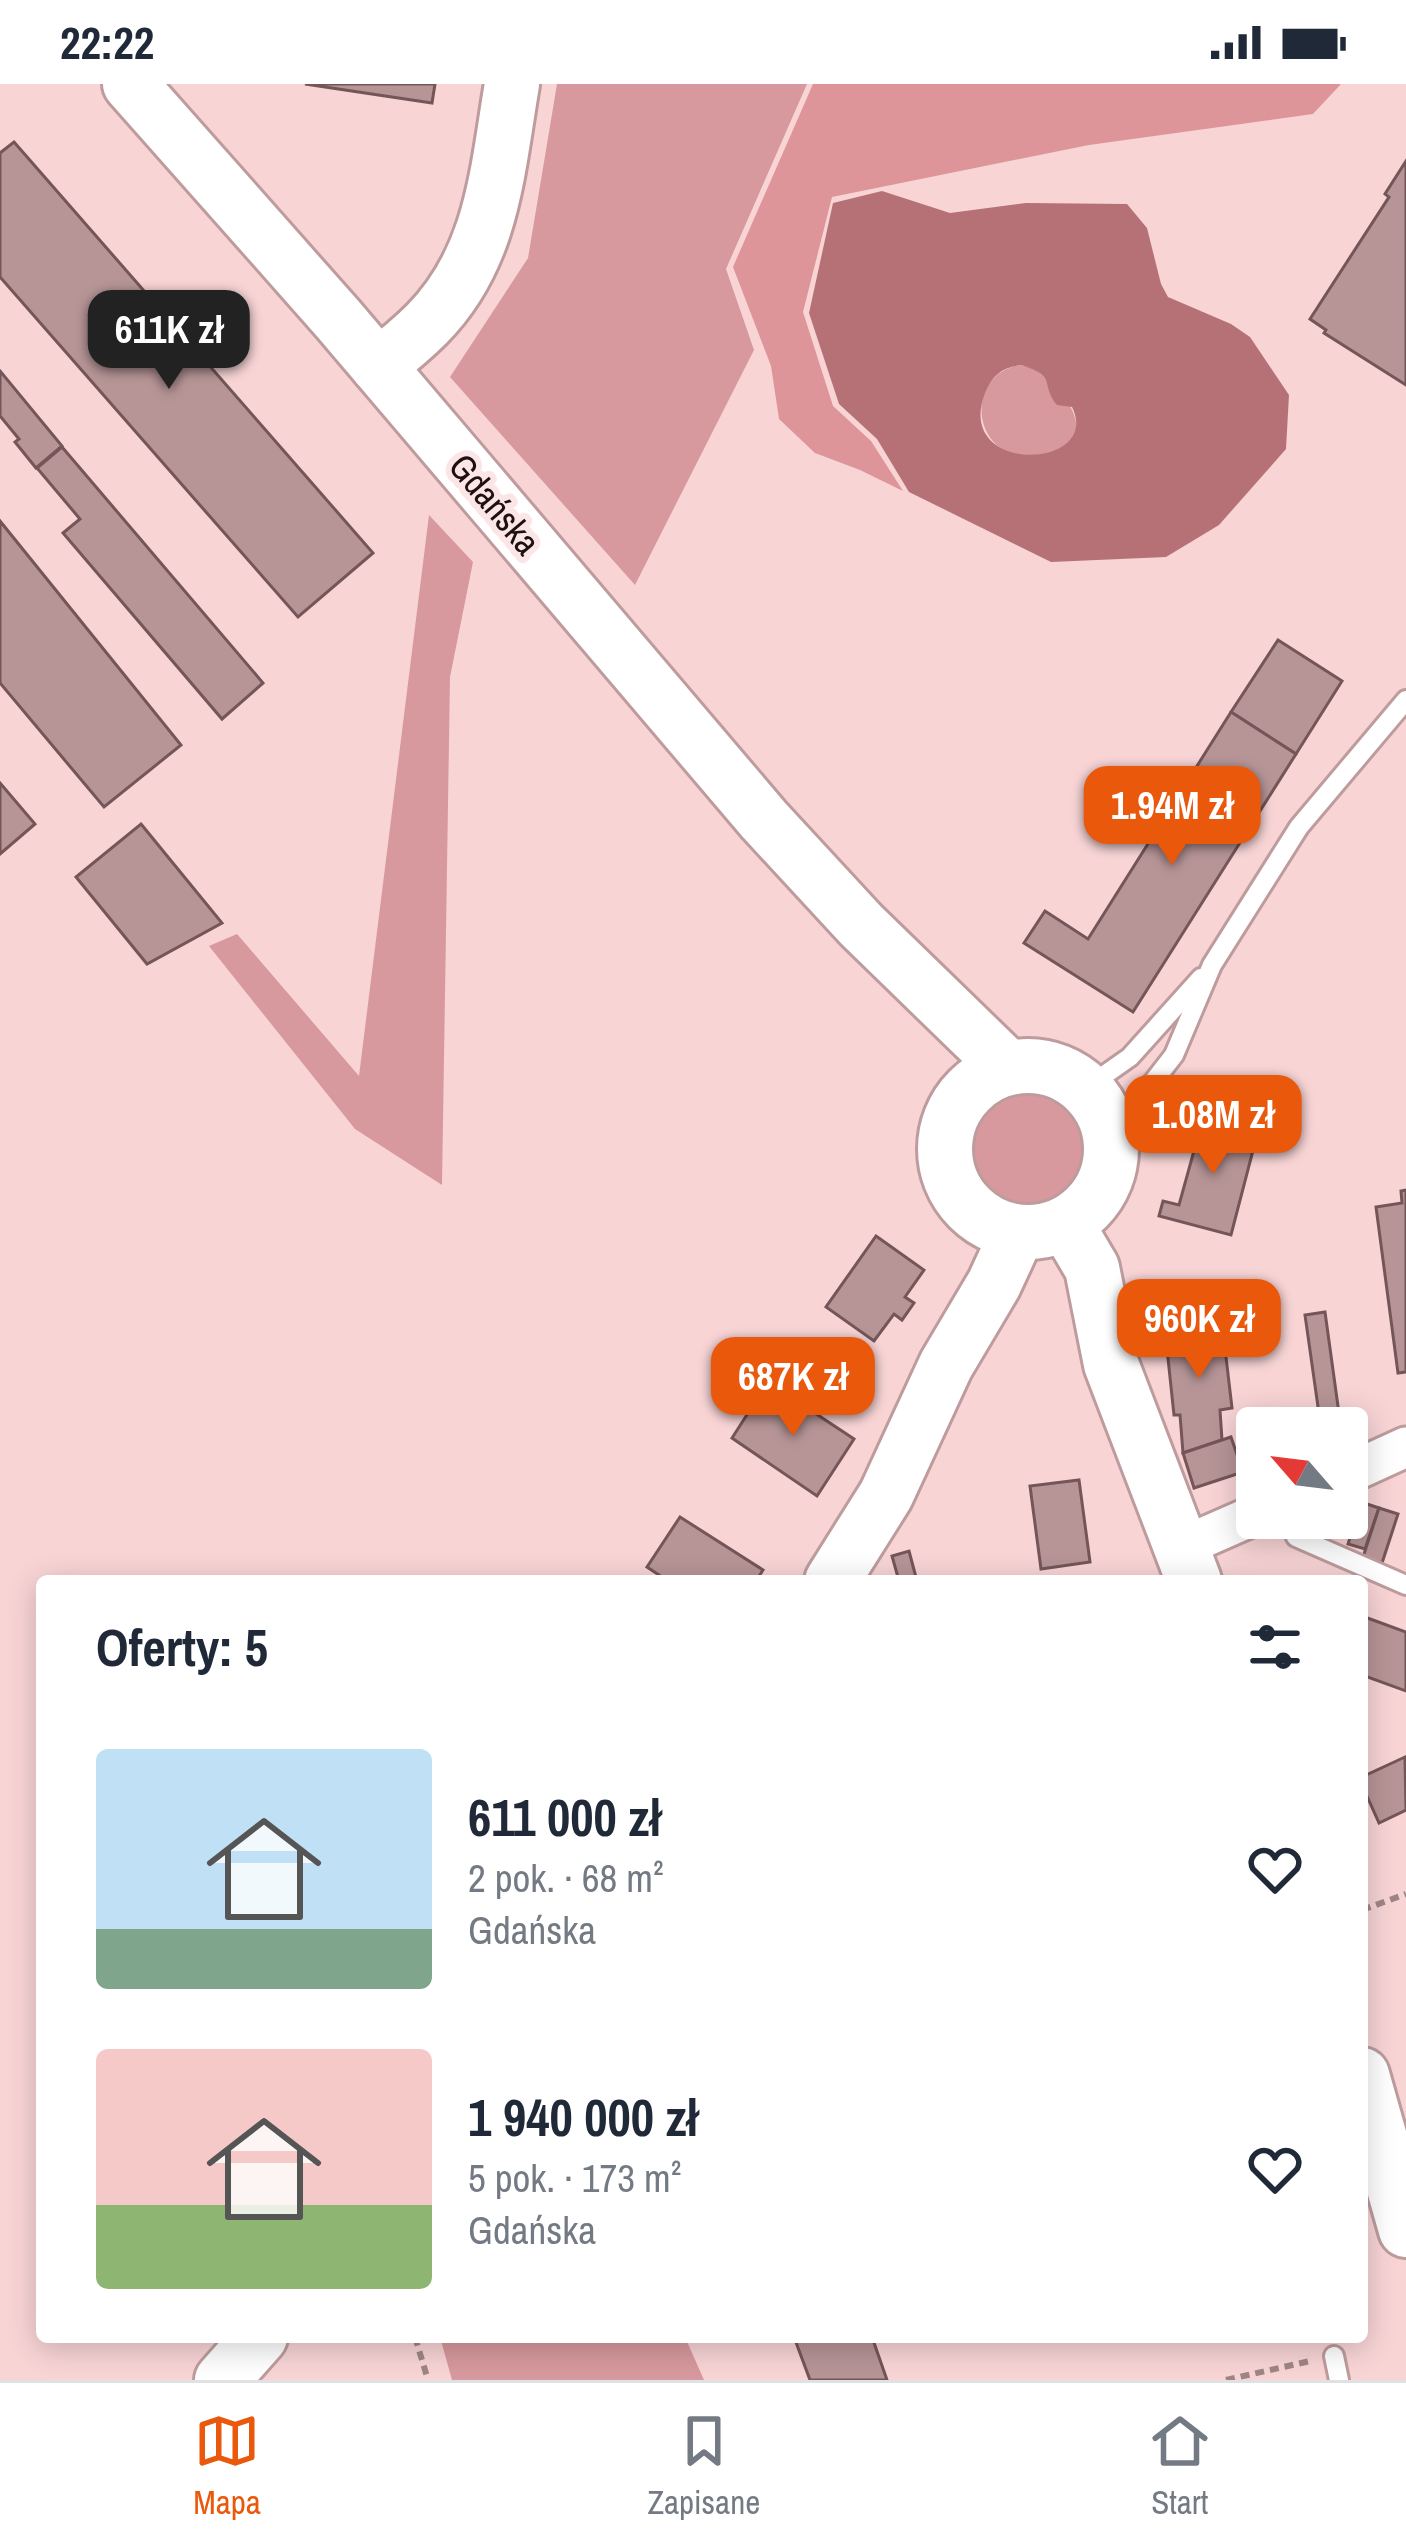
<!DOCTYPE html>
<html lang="pl">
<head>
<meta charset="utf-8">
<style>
  :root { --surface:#fff; --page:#f2f2f3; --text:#1f2937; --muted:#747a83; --line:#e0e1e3; --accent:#ea580c }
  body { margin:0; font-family:"Archivo Narrow",sans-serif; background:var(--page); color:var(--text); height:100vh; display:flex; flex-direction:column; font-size:45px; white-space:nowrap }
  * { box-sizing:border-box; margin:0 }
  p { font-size:39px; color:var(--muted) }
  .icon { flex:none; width:66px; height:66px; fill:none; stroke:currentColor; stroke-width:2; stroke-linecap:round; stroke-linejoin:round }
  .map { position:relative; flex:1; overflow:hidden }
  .sheet { position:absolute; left:36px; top:1491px; width:1332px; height:768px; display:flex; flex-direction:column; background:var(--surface); border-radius:12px; box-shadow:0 6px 30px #0003 }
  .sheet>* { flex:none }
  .needle { width:78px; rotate:298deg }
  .buttons { position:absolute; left:1236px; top:1323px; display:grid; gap:24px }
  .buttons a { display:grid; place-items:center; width:132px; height:132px; border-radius:12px; background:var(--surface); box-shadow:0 6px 30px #0003; font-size:60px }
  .price { position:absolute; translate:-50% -102px; padding:0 27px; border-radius:24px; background:var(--accent); color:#fff; font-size:39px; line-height:78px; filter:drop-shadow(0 3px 6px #0008) }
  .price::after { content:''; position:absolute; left:50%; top:72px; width:36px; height:27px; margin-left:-18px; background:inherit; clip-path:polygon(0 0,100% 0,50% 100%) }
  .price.active { background:#222; color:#fff }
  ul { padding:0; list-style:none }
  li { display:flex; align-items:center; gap:36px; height:300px; padding:0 60px }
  li span { display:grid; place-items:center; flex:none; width:336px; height:240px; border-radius:12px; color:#555 }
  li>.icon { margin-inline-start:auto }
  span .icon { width:144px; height:144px; fill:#fffc; stroke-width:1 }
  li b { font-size:51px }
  h2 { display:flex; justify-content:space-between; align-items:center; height:144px; padding:0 60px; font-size:51px }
  .status { display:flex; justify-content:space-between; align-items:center; height:84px; padding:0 60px; background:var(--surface); direction:ltr }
  .status svg { height:33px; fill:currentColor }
  .dock { display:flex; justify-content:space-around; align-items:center; height:168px; border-top:3px solid var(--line); background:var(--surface); font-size:33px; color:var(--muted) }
  .dock a { display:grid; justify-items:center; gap:6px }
  .dock .active { color:var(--accent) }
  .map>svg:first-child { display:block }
</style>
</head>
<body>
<div class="status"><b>22:22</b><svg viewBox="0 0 49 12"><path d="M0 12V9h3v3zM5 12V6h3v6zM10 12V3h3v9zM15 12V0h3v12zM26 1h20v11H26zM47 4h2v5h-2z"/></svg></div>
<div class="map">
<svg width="1406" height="2296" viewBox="0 0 1406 2296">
  <rect width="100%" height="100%" fill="#f8d4d5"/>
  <!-- green -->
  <g fill="#d7999d">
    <path d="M557,0h250l-81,185 28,81 -119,235 -185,-208 78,-119z"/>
    <path d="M1021,281c8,2 19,5 25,11 19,19 52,58 10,74 -81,32 -101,-75 -35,-85z"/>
    <path d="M429,431l44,47 -23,115 -8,508 -87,-56 -146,-183 28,-12 122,142z"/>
    <circle cx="1028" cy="1065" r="54"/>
    <path d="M440,2253h245l19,43h-252z"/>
  </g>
  <!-- forest -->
  <path fill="#de959a" d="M813,0h528l-28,30 -224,31 -257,52 -29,115 30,94 38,35 32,50 -43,-21 -45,-17 -36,-34 -8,-53 -38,-99z"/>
  <!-- water -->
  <path fill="#b67176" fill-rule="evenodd" d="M882,107l68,22 76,-10 101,1 20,24 14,56 7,13 63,27 19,13 39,58 -3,54 -67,76 -53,32 -115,5 -142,-70 -32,-53 -38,-35 -30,-91 24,-110zM1021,281c38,12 18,17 36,40l15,2c31,63 -119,69 -87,-14 7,-18 18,-26 36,-28z"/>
  <!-- building -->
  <g fill="#b79597" stroke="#755658" stroke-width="3">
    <path d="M305,0h130l-3,19z"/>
    <path d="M14,58l359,411 -75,64 -298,-340v-124z"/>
    <path d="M1406,77v224l-82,-52 2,-3 -16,-11 79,-122 -4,-3z"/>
    <path d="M0,287l62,75 -26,22 -21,-26 4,-3 -19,-23z"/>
    <path d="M62,363l201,236 -41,36 -159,-186 17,-14 -43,-51z"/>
    <path d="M0,437l181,224 -77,62 -104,-124z"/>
    <path d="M1278,556l64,41 -46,73 -65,-42z"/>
    <path d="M1231,628l65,42 -163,258 -109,-69 21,-32 43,28z"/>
    <path d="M0,699l35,41 -35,30z"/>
    <path d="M141,740l81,99 -75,41 -71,-87z"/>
    <path d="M1190,1033l67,18 -26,100 -72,-19 4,-15 16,4 18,-65 -12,-4z"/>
    <path d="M1406,1106v182l-8,1 -22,-166 26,-4 -1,-12z"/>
    <path d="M876,1152l48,34 -19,27 9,6 -12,17 -8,-6 -20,27 -48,-34z"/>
    <path d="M1325,1228l16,116h-20l-16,-113z"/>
    <path d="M1202,1232l2,9 18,-2 10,85 -12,2 2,30 -39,13 -3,-38h-6l-9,-85 25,-4v-8z"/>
    <path d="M768,1298l86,57 -37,57 -85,-58z"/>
    <path d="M1231,1353l12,35 -49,16 -11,-35z"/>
    <path d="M1079,1396l11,82 -49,7 -11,-83z"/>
    <path d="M1361,1418l18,6 -14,41 -17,-5z"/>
    <path d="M1379,1424l19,6 -16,49 -19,-6z"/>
    <path d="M680,1433l83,53 -7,11h-88l-21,-14z"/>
    <path d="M909,1467l8,30h-18l-7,-25z"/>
    <path d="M1362,1532l44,16v59l-44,-16z"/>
    <path d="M1405,1673l1,53 -27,13 -17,-38v-8z"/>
    <path d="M794,2253h78l15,43h-77z"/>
  </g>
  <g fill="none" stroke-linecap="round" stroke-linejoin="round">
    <defs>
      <g id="lane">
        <path d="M1086,1004l44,-31 71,-79"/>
        <path d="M1109,1042l44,-44 21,-27 38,-90 87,-138 107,-127"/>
        <path d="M1287,1434l9,19 110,48"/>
        <path d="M1334,2272l5,24"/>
      </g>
      <g id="street">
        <path d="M1347,1390l59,-27"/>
        <path d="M1182,1463l75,-33"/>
      </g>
      <g id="secondary">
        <path d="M130,0l208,235 426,501 97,105 146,142"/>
        <path d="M378,282c17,-13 34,-27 49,-42 66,-67 70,-152 85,-240"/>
        <circle cx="1028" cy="1065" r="83"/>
        <path d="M1066,1140l26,44 19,96 83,217"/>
        <path d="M832,1497l54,-86 60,-130 48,-81 24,-52"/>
        <path d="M1362,1991l44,155"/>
        <path d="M222,2296l38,-43"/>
      </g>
    </defs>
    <!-- lane casing -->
    <use href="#lane" stroke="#be9c9e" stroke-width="24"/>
    <!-- street casing -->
    <use href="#street" stroke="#be9c9e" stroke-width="45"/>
    <!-- secondary casing -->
    <use href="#secondary" stroke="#be9c9e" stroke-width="60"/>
    <!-- path -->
    <g stroke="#a08586" stroke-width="6" stroke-dasharray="9 6" stroke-linecap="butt">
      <path d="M1362,1826l44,-16"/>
      <path d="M415,2253l13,43"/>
      <path d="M1226,2296l84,-19"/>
    </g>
    <!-- lane -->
    <use href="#lane" stroke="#fff" stroke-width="18"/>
    <!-- street -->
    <use href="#street" stroke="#fff" stroke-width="39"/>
    <!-- secondary -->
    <use href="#secondary" stroke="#fff" stroke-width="54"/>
  </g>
  <g text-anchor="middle" stroke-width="12" stroke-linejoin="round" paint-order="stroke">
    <!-- street labels -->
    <g font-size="36" fill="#1c1011" stroke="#fbe5e6">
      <text transform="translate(495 420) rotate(50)" y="13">Gdańska</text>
    </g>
  </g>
</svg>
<div class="buttons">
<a><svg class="needle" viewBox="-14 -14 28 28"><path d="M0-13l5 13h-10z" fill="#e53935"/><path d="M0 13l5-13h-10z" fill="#747a83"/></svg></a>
</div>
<b class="price active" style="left:169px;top:308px">611K zł</b>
<b class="price" style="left:1172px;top:784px">1.94M zł</b>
<b class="price" style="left:1213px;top:1093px">1.08M zł</b>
<b class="price" style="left:1199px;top:1297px">960K zł</b>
<b class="price" style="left:793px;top:1355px">687K zł</b>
<section class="sheet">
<h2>Oferty: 5<svg class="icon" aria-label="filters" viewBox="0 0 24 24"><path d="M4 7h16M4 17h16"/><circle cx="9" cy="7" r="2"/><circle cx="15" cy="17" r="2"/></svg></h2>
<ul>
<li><span style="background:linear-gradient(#bfe0f5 75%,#7fa58c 0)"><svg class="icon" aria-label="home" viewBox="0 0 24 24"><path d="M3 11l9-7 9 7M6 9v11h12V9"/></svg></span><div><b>611 000 zł</b><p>2 pok. · 68 m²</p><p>Gdańska</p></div><svg class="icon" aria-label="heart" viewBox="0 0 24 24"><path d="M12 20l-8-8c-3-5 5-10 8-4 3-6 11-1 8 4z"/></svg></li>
<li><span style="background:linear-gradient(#f6c9c9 65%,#8fb573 0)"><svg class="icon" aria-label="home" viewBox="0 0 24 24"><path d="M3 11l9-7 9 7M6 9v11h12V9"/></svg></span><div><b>1 940 000 zł</b><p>5 pok. · 173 m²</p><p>Gdańska</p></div><svg class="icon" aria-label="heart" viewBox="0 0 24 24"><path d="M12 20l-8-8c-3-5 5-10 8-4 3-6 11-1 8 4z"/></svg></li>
</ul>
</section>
</div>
<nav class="dock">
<a class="active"><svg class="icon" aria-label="map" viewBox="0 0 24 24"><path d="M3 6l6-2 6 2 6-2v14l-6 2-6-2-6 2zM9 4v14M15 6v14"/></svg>Mapa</a>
<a><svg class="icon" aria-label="saved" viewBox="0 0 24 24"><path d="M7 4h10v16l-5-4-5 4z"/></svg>Zapisane</a>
<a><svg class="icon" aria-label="home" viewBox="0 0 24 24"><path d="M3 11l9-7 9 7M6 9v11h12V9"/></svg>Start</a>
</nav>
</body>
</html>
